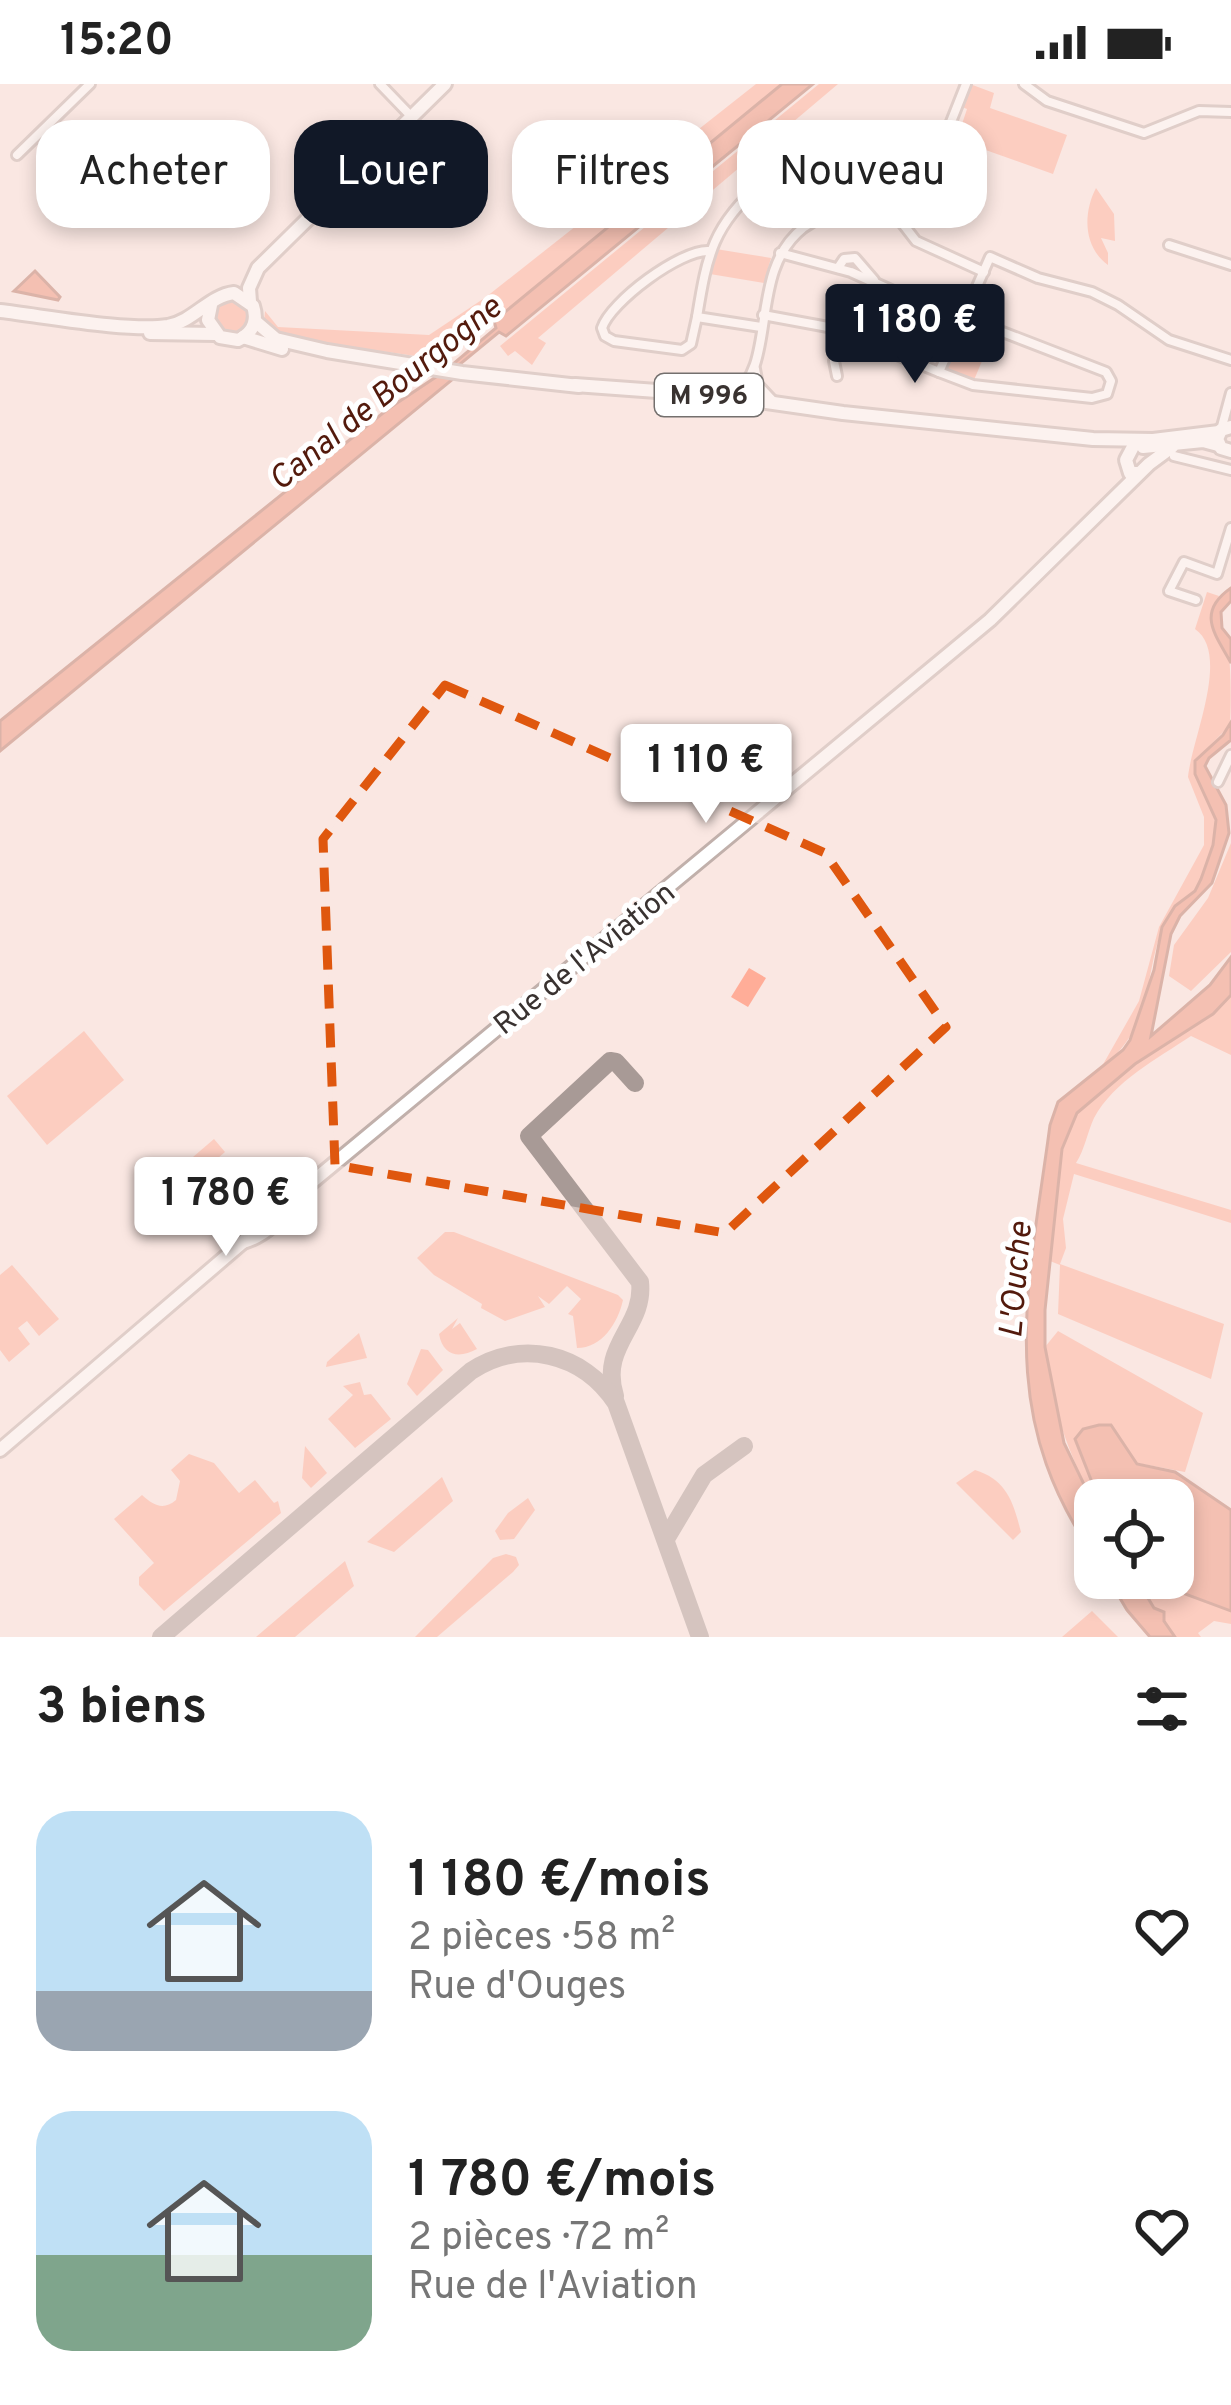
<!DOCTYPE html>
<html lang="fr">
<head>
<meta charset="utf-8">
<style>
  :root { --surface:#fff; --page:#f6f6f6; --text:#222; --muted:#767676; --accent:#111827 }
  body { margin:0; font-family:Overpass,sans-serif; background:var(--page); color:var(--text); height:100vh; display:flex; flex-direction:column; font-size:45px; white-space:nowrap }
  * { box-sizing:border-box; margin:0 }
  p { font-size:39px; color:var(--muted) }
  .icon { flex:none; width:66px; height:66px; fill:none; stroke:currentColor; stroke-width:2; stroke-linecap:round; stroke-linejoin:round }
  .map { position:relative; height:1553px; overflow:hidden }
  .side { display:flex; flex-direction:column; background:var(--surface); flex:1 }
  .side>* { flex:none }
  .banner { position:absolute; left:36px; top:36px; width:1161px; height:108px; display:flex; gap:24px }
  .tools { position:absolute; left:1074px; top:1395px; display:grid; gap:24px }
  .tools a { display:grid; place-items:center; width:120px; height:120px; border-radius:24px; background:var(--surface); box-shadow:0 6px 18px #0003; font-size:60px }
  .price { position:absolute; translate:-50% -102px; padding:0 27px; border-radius:12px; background:#fff; color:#222; font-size:39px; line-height:78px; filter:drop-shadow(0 3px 6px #0008) }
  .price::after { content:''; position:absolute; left:50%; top:72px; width:36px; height:27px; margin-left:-18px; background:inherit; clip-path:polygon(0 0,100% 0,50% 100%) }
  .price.current { background:var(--accent); color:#fff }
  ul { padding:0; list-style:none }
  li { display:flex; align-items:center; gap:36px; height:300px; padding:0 36px }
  li span { display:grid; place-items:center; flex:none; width:336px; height:240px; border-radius:36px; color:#555 }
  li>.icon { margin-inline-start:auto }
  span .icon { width:144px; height:144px; fill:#fffc; stroke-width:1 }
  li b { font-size:51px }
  h2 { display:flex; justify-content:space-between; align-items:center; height:144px; padding:0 36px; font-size:51px }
  .chip { padding:0 42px; border-radius:36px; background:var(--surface); box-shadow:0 6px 18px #0003; font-size:42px; line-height:108px }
  .chip.current { background:var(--accent); color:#fff }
  .status { display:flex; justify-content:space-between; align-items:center; height:84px; padding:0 60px; background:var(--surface); direction:ltr }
  .status svg { height:33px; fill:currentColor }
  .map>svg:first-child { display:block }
</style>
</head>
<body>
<div class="status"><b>15:20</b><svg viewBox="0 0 49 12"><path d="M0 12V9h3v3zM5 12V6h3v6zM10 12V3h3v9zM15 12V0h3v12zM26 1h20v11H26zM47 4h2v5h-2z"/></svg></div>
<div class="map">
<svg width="1231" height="1553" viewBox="0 0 1231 1553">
  <rect width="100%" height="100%" fill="#fae7e2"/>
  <!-- green -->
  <g fill="#ffad98">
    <path d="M756,0h26l-288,237 -5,-12 -35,21 -24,28 -143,-20 -10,-3 -13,-13 1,-11 13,16 151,8 57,-38z"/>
    <path d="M819,0h19l-300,254 8,5 -14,22 -17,-14 -7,5 -8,-10z"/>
    <path d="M970,0l24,9 -4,15 77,27 -14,39 -104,-37 3,-8 8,1 7,-21 -5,-2z"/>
    <path d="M1096,104l18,26 1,27 -14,-3 7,15v12c-25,-18 -25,-52 -12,-77z"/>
    <path d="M716,165l55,9 -7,25 -54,-9z"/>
    <circle cx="231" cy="233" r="17"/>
    <path d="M973,242l20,9 -19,45 -21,-6 -6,-7 15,-36z"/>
    <path d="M1207,508l12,4c-19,32 -2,36 10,61 2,16 2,50 1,68l-35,36c1,25 23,44 20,70 -1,16 -9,50 -22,61 -12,11 -24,17 -30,34 -21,57 -8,99 -62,142l38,-67 20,-74 45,-82v-28l-16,-40c4,-39 43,-123 7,-148z"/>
    <path d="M1231,759v109l-40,39 -22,-15 5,-31 34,-47z"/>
    <path d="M749,884l17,10 -18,29 -17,-10z"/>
    <path d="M1231,911v60l-40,-19c-34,23 -77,45 -97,82 -7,15 -9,31 -18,45l155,47v13l-157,-49 -11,45 3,29 -6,16 164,60 -13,55 -153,-65 2,-49 -10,-4 12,-112 12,-33 61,-52 78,-50z"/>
    <path d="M84,947l40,49 -77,65 -40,-49z"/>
    <path d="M214,1055l11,13 -28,24 -11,-13z"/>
    <path d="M445,1148h9l164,63 5,5c-5,23 -21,48 -46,48l-4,-32 -5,-2 13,-15 -14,-13 -18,18 -11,-8 7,11 -40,14 -24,-13 1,-4 -48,-29 -17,-17z"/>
    <path d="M12,1181l47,54 -20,17 -12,-15 -9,7 12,16 -21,18 -9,-12v-75z"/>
    <path d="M458,1234l-6,11 8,-6 17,26c-18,10 -34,7 -38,-15z"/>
    <path d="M1058,1247l145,82 -18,59 -48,-9 -20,-30 -42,6 24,61h-4v7c-27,-58 -43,-95 -50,-160z"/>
    <path d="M359,1249l8,25 -41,9 1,-5z"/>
    <path d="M421,1265l7,1 15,20 -26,26 -10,-12z"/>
    <path d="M360,1298l4,13 7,-1 20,25 -36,29 -27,-29 25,-24 -10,-9z"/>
    <path d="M305,1362l22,27 -16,15 -9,-10z"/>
    <path d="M189,1370l25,9 25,30 16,-13 19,23 4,-2 3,12 -117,98 -25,-26v-8l15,-14 -40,-44 28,-24c11,10 21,16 34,5l4,-19 -9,-11z"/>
    <path d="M975,1386c32,10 38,32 46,62l-8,8 -57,-57z"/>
    <path d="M442,1393l11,24 -59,51 -27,-10z"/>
    <path d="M528,1414l7,12 -21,29 -14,1 -5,-9 13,-18z"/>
    <path d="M506,1470l10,3 3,8 -6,7 -76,65h-22l78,-79z"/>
    <path d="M345,1477l9,25 -59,51h-39z"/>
    <path d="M1136,1494c32,0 65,21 95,33v13l-17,-3 -16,12 3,4h-26l-11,-16 -1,-9 -9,-4z"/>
    <path d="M1092,1527l26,26h-56z"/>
  </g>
  <!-- water -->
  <g fill="#ed9079" stroke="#b77463" stroke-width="3">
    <path d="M782,0h31l-307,252 -7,-4 -40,33 -6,-1 43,-36 -2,-7z"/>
    <path d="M35,187l25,26 -2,3 -44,-9z"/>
    <path d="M439,291l14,4 -453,372v-30l388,-312z"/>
    <path d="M1231,504v13l-10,11 1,16 9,11v24c-15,-28 -36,-50 0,-75z"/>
    <path d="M1231,638v18l-22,18 -4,8 21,39 3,28 -17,50 -32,33 -9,18 -20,102 59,-51 21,-28v38l-18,19 -78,50 -58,49 -15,36 -17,161v37l19,96 31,64v50c-102,-144 -66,-272 -45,-432l8,-23 65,-52 7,-10 24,-70 8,-43 13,-21 20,-15 6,-12 12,-34 3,-25 -21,-46v-13l28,-26z"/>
    <path d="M1099,1341h12l26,39 38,8 56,38v101l-54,-20 -20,-13h16l1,-85c-8,-13 -22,-16 -31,-2l1,9h-45l-24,-61 8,-10z"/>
    <path d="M1108,1494h28l18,30 10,4v9l11,16h-25l-23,-27z"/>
  </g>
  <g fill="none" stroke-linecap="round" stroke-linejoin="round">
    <!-- taxiway -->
    <g stroke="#a89a96" stroke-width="18">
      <path d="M615,1312c-16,-51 30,-69 25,-114l-111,-146 81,-75 6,1 19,21"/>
      <path d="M666,1455l38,-64 40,-29"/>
      <path d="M161,1553l310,-266c50,-33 112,-18 145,32l84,234"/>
    </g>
    <defs>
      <g id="street">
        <path d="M380,0l27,28"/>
        <path d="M1024,0l23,17 97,32 55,-22 32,1"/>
        <path d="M17,71l73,-71"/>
        <path d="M872,100l44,57 68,31"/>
        <path d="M1169,161l62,20"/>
        <path d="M780,169l71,19 51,23 2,7 -20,47"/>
        <path d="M838,184l6,-9 11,-1 19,22"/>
        <path d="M763,231l65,12 111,45 51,-115 48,21 54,14 26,13 51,35 62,20"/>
        <path d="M697,233l-6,27 -9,6 -68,-9 -9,-5 -3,-8c8,-26 79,-79 107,-77"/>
        <path d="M761,243l-64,-10c10,-62 16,-93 66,-135 12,-10 24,-22 38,-28l8,3 36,44"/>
        <path d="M755,285l3,16 15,16"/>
        <path d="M939,288l34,13 119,13 15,-4 4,-13 -5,-9 -142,-55"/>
        <path d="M837,292l-3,-15 10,-29"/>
        <path d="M733,311c46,-29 14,-123 70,-167l142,-91 21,-53"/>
        <path d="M1221,346l10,-37"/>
        <path d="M1174,372l57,14"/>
        <path d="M1196,516l-27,-9 15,-29 33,12 14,-46"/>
        <path d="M1218,698l13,-27"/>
      </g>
      <g id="secondary">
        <path d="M1139,389h-9l-4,-13 10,-19h7"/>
        <path d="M299,1110l-41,30 -15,18c32,-9 46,-37 69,-60l678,-562 159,-156 23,-17"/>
        <path d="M0,1366l243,-208"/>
      </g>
      <g id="primary">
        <path d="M250,218l-1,-14 9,-20 187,-184"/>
        <path d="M0,227c44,5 128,21 168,15 26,-5 41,-30 66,-33l19,13c5,15 0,27 -15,34l-18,-3 -12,-17 3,-15"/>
        <path d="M255,237l21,18 51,12 135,22 117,13"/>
        <path d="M150,249l65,1"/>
        <path d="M243,253l39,12"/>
        <path d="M575,301l150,11 118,17 250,26 60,1 66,-8"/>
        <path d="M1231,343l-10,3 -4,9 4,9 10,3"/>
        <path d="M1143,363l60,-6 15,4"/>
      </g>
    </defs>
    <!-- street casing -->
    <use href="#street" stroke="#c1b0ab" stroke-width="14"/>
    <!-- secondary casing -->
    <use href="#secondary" stroke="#c1b0ab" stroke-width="18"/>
    <!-- primary casing -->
    <use href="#primary" stroke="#c1b0ab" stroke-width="18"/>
    <!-- street -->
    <use href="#street" stroke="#fff" stroke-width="8"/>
    <!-- secondary -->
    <use href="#secondary" stroke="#fff" stroke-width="12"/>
    <!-- primary -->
    <use href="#primary" stroke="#fff" stroke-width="12"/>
  </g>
  <!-- marked area -->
  <path d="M0 0H1231V1553H0ZM445,601l380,168 121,174 -221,206 -390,-68 -12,-326z" fill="#fae7e2" fill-opacity=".55" fill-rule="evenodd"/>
  <path fill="none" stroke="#df570e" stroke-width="9" stroke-dasharray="24 15" stroke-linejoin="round" d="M445,601l380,168 121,174 -221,206 -390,-68 -12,-326z"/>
  <g text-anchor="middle" stroke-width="10" stroke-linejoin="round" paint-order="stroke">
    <!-- shield labels -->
    <rect fill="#fff" stroke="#74706e" stroke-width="3" x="655" y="290" width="108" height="42" rx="9"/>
    <g font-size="27" font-weight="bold" fill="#393230">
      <text x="709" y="320">M 996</text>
    </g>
    <!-- street labels -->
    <g font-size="30" fill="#393230" stroke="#fff">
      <text transform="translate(584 874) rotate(-39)" y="10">Rue de l'Aviation</text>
    </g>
    <!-- water labels -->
    <g font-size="33" font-style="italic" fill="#531a0c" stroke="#fff">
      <text transform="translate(384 308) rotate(-39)" y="12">Canal de Bourgogne</text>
      <text transform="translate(1014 1196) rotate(-85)" y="12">L'Ouche</text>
    </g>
  </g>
</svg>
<div class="tools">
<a><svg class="icon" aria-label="locate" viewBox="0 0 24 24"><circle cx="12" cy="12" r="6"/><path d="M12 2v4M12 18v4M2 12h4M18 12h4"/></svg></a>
</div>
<b class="price current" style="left:915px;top:302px">1 180 €</b>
<b class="price" style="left:706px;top:742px">1 110 €</b>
<b class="price" style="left:226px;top:1175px">1 780 €</b>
<div class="banner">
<a class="chip">Acheter</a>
<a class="chip current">Louer</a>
<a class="chip">Filtres</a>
<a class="chip">Nouveau</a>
</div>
</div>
<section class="side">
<h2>3 biens<svg class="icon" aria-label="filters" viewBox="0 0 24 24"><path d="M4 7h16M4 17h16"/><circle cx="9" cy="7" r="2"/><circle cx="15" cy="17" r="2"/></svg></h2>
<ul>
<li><span style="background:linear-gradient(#bfe0f5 75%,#9aa5b1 0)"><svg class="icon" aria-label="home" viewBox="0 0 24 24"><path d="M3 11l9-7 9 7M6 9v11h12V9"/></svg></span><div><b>1 180 €/mois</b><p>2 pièces · 58 m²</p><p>Rue d'Ouges</p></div><svg class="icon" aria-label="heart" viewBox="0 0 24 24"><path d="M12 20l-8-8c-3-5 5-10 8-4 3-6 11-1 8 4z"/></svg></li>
<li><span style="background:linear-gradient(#bfe0f5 60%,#7fa58c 0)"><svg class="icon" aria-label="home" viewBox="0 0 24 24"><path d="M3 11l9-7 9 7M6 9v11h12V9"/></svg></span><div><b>1 780 €/mois</b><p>2 pièces · 72 m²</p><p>Rue de l'Aviation</p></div><svg class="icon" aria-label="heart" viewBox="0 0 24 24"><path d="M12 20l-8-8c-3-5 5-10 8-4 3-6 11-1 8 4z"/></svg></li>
</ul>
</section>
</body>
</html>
